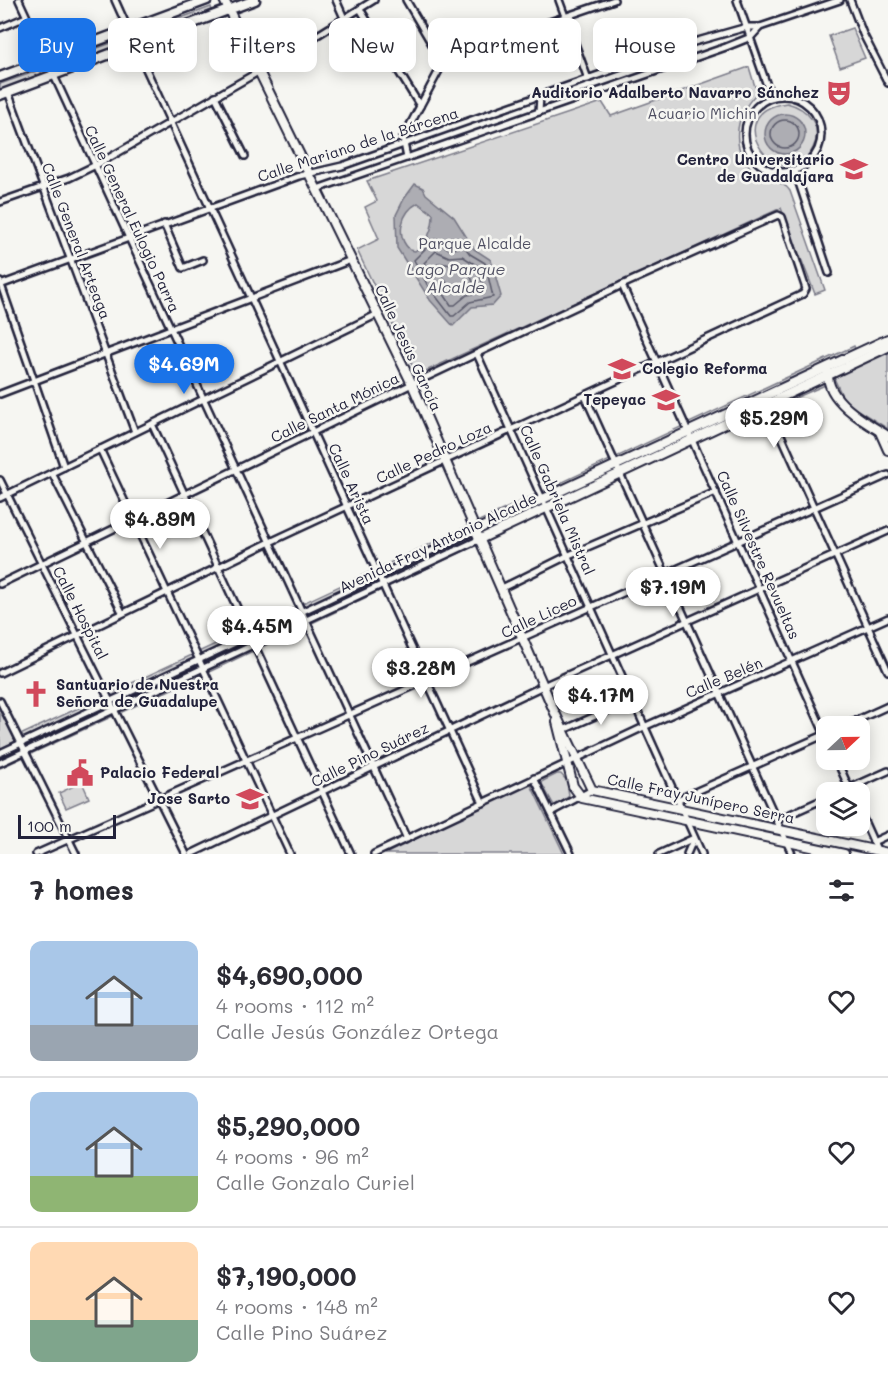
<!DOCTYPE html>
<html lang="en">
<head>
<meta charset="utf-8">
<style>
  :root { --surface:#fff; --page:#f7f7f7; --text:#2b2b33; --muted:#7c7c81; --line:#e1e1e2; --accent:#1a73e8 }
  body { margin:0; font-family:Mali,sans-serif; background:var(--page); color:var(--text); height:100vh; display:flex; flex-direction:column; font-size:22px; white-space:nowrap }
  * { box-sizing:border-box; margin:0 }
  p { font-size:20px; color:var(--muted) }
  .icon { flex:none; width:33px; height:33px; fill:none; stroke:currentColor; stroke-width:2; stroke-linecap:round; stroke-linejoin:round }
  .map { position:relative; height:854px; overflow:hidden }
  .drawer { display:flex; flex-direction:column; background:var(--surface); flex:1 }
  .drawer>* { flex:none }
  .banner { position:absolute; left:18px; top:18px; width:852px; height:54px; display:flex; gap:12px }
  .needle { width:39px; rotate:68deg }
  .buttons { position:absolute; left:816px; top:716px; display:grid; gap:12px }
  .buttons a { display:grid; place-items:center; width:54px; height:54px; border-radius:12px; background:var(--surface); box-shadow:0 3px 15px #0003; font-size:30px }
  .scale { position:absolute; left:18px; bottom:15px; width:98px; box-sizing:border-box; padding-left:6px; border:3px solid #22223b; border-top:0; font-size:16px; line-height:21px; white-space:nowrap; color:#22223b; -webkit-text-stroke:4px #f6f6f2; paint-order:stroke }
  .price { position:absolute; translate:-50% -51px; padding:0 14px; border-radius:21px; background:#fff; color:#222; font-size:20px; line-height:39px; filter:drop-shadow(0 2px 3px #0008) }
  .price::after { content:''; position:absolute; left:50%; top:36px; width:18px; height:14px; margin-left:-9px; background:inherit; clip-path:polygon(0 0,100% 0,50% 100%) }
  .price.selected { background:var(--accent); color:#fff }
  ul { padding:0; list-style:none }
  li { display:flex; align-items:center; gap:18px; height:150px; padding:0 30px }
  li+li { border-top:2px solid var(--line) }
  li span { display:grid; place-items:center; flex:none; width:168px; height:120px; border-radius:12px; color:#555 }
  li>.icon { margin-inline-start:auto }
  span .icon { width:72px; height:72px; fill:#fffc; stroke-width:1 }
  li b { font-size:26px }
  h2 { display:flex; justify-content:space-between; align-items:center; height:72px; padding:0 30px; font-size:26px }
  .tag { padding:0 21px; border-radius:12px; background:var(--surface); box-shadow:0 3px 15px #0003; font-size:21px; line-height:54px }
  .tag.selected { background:var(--accent); color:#fff }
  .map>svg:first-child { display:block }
</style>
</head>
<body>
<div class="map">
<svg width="888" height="854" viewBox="0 0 888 854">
  <rect width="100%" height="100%" fill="#f6f6f2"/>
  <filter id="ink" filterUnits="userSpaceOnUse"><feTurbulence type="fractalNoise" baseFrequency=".0167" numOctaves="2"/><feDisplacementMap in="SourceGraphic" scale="12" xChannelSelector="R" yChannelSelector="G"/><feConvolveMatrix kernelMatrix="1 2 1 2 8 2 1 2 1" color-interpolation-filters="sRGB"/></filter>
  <g filter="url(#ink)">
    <!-- green -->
    <g fill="#d7d7d7" stroke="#7c7c89" stroke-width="1.5" fill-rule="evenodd">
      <path d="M211,7l1,3 -40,19 -113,42 -3,-8z"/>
      <path d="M852,28l13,30 -25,9 -11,-31z"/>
      <path d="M749,67l8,26c-23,23 -29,59 1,81 10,7 25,6 32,17l35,99 -10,4 -34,-86 -364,167 -60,-125 22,-11 -14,-32 12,-6 -10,-20 235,-79 9,14z"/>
      <path d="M40,70l3,7 -43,16v-9z"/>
      <path d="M787,103c20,5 37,23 26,45 -29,56 -100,-36 -26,-45zM801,122c6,11 4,20 -5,29l-18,2 -10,-9z"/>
      <path d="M854,346l5,14 -32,16 3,7 -137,59 -482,229 -211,97v-59l14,29z"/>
      <path d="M888,351v78l-43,-27 -12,-26z"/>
      <path d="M557,774h4l6,7 2,15 -14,11 -13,-23 1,-3z"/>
      <path d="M82,782l7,16 -23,10 -7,-15z"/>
      <path d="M530,783l34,71h-179z"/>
    </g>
    <!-- water -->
    <g fill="#adadb3" stroke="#757583" stroke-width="1.5" fill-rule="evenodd">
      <circle cx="785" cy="134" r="20"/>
      <path d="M415,184l8,4 3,6 28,23 20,32 17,11 10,36 -8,9 -21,2 -19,19 -23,-26 -33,-52 -1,-33 8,-16zM418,203l15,11c0,16 -5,28 -18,37l-5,-1c-15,-14 -9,-38 8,-47z"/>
    </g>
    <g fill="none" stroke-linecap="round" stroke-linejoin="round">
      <!-- shore -->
      <g stroke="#5a5a6b" stroke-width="1.5">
        <circle cx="785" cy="134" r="14"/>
        <path d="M435,239l15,11 14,-4 6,8 15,9 8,34 -23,5 -16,14h-3l-23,-30 -14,-26z"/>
        <path d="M436,251l13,6 13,-1 17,11 5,25 -17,3 -12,10h-4l-27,-42z"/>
        <path d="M439,263l20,3 11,7 3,10 -20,9 -17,-25z"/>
      </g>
      <defs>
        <g id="street">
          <path d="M19,0l388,839"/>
          <path d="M115,0l13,29"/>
          <path d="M336,0l8,18"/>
          <path d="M406,0l37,63 -40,75 4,20"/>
          <path d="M559,0l29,79"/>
          <path d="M737,0l34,97"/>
          <path d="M850,0l13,34 25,49"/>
          <path d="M360,9l60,97"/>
          <path d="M0,28l26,-11"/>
          <path d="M488,43l126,-43"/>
          <path d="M135,45l348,758"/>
          <path d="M8,92l127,340"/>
          <circle cx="783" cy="134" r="38"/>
          <path d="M215,96l30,60"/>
          <path d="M539,112l1,-16"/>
          <path d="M795,171l34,102"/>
          <path d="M317,189l409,-142 25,-10 9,-10"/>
          <path d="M0,202l69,-24 31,-15 158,-91 116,-72"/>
          <path d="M164,224l19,44 20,-8"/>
          <path d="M0,282l64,185"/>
          <path d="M0,285l299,-109 43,-10 338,-120 67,-19h13l80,-27"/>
          <path d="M622,285l204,452"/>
          <path d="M477,354l225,500"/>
          <path d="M0,394l351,-134"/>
          <path d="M585,396l207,458"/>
          <path d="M767,404l121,267"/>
          <path d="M152,424l199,430"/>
          <path d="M100,449l190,405"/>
          <path d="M52,473l70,139"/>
          <path d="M0,480l186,374"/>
          <path d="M0,498l378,-184"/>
          <path d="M0,584l412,-200 210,-99 156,-70 4,2 24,72 -3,5 -535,249 -268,130"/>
          <path d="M500,589l69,-34 147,-63"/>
          <path d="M0,701l76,153"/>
          <path d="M844,726l44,-20"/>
          <path d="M561,731l73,-32"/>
          <path d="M0,753l474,-222"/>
          <path d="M836,759l15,33"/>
          <path d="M0,763l478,-223"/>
          <path d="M534,778l37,76"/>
          <path d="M841,792l47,-21"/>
          <path d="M679,799l147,-65"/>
          <path d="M551,812l41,-22"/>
          <path d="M860,812l18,40"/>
          <path d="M777,820l49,-22"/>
          <path d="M873,842l15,-7"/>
          <path d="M36,854l852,-379"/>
          <path d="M191,854l352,-168 345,-155"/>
          <path d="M374,854l272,-128 242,-108"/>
          <path d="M659,854l35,-16"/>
          <path d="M687,854l7,-16"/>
        </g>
        <g id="secondary">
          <path d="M224,0l188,384 143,329 37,77 296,63"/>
          <path d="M828,373c-2,28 40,51 60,63"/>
          <path d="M880,432l8,18"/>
          <path d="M474,531l414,-192"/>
          <path d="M478,540l410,-193"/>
          <path d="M557,722l16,64 9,12 262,56"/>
        </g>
        <g id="primary">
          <path d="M0,77l207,-77"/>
          <path d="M0,95l255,-95"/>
        </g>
      </defs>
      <!-- street casing -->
      <use href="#street" stroke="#22223b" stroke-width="10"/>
      <!-- secondary casing -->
      <use href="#secondary" stroke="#22223b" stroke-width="12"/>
      <!-- primary casing -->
      <use href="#primary" stroke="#22223b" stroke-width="13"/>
      <!-- street -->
      <use href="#street" stroke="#f6f6f2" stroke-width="5"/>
      <!-- secondary -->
      <use href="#secondary" stroke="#f6f6f2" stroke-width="8"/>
      <!-- primary -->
      <use href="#primary" stroke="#f6f6f2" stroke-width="8"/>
    </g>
  </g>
  <!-- icons -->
  <defs>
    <symbol id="theatre-bare" viewBox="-9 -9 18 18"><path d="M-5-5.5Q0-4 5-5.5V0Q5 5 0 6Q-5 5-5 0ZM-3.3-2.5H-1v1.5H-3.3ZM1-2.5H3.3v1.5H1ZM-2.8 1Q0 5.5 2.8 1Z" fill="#d1495b" stroke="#f6f6f2" stroke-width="2.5" paint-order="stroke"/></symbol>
    <symbol id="university-bare" viewBox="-9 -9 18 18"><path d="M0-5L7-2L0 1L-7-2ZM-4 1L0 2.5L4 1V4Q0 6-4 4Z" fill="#d1495b" stroke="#f6f6f2" stroke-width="2.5" paint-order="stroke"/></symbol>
    <symbol id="school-bare" viewBox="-9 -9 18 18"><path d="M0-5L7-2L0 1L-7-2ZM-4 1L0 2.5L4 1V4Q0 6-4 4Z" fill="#d1495b" stroke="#f6f6f2" stroke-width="2.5" paint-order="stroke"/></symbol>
    <symbol id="church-bare" viewBox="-9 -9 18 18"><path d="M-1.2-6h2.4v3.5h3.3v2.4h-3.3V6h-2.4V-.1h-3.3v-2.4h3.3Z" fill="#d1495b" stroke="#f6f6f2" stroke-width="2.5" paint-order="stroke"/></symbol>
    <symbol id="civic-bare" viewBox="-9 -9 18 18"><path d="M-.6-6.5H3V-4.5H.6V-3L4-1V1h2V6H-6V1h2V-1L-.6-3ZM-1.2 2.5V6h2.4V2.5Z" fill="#d1495b" stroke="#f6f6f2" stroke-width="2.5" paint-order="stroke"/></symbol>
  </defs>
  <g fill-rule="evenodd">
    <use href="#theatre-bare" x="820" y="74" width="38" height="38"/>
    <use href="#university-bare" x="835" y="150" width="38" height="38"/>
    <use href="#school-bare" x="603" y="350" width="38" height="38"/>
    <use href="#school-bare" x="647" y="381" width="38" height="38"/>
    <use href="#church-bare" x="17" y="675" width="38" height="38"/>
    <use href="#civic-bare" x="61" y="754" width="38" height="38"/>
    <use href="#school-bare" x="231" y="780" width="38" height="38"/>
  </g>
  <g text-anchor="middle" stroke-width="5" stroke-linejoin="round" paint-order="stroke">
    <!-- poi labels -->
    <g font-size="15" font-weight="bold" fill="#22223b" stroke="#f6f6f2" text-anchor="end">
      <text x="819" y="98">Auditorio Adalberto Navarro Sánchez</text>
      <text x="834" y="165">Centro Universitario<tspan x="834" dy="17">de Guadalajara</tspan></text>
      <text x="642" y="374" text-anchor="start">Colegio Reforma</text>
      <text x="646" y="405">Tepeyac</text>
      <text x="56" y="690" text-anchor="start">Santuario de Nuestra<tspan x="56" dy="17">Señora de Guadalupe</tspan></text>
      <text x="100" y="778" text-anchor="start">Palacio Federal</text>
      <text x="230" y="804">Jose Sarto</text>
    </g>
    <!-- park labels -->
    <g font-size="15" fill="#4f4f62" stroke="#f6f6f2">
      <text x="702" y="119">Acuario Michin</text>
      <text x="475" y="249">Parque Alcalde</text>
    </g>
    <!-- street labels -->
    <g font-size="15" fill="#22223b" stroke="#f6f6f2">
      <text transform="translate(358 145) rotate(-18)" y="5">Calle Mariano de la Bárcena</text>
      <text transform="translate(132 219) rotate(65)" y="5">Calle General Eulogio Parra</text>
      <text transform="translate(76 241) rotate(69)" y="5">Calle General Arteaga</text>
      <text transform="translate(408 348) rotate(65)" y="5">Calle Jesús García</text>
      <text transform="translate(335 408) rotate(-26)" y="5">Calle Santa Mónica</text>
      <text transform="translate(434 453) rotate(-25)" y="5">Calle Pedro Loza</text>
      <text transform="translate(351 484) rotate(65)" y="5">Calle Arista</text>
      <text transform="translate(557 500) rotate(66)" y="5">Calle Gabriela Mistral</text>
      <text transform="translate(438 543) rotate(-25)" y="5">Avenida Fray Antonio Alcalde</text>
      <text transform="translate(758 555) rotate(66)" y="5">Calle Silvestre Revueltas</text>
      <text transform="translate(80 613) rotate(63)" y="5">Calle Hospital</text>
      <text transform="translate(539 617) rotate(-25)" y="5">Calle Liceo</text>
      <text transform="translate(724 678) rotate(-23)" y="5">Calle Belén</text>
      <text transform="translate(370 755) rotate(-26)" y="5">Calle Pino Suárez</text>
      <text transform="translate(701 799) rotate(12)" y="5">Calle Fray Junípero Serra</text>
    </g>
    <!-- water labels -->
    <g font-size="16" font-style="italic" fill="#535365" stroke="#f6f6f2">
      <text x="456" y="275">Lago Parque<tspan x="456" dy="18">Alcalde</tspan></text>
    </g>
  </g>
</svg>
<div class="buttons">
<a><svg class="needle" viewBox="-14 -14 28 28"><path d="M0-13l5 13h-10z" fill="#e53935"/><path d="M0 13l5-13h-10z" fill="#7c7c81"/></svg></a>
<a><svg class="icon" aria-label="layers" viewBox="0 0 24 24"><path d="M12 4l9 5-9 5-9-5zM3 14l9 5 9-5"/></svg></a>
</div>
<div class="scale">100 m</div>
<b class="price selected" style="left:184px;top:395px">$4.69M</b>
<b class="price" style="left:774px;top:449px">$5.29M</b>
<b class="price" style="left:160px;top:550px">$4.89M</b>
<b class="price" style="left:673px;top:618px">$7.19M</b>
<b class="price" style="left:257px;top:657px">$4.45M</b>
<b class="price" style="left:421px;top:699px">$3.28M</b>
<b class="price" style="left:601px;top:726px">$4.17M</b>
<div class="banner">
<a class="tag selected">Buy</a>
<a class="tag">Rent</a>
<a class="tag">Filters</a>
<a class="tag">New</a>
<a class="tag">Apartment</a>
<a class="tag">House</a>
</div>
</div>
<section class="drawer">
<h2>7 homes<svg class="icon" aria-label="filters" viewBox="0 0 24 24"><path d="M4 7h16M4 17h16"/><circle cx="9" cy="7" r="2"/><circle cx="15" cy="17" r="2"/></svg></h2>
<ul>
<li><span style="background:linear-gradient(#a9c7e8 70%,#9aa5b1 0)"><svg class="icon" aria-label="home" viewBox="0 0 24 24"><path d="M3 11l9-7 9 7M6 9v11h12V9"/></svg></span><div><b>$4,690,000</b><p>4 rooms · 112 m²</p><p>Calle Jesús González Ortega</p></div><svg class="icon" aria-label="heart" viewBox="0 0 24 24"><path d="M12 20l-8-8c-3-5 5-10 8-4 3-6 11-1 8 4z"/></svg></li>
<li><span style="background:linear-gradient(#a9c7e8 70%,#8fb573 0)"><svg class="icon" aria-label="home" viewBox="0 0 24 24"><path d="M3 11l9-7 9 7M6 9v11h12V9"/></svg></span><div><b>$5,290,000</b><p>4 rooms · 96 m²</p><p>Calle Gonzalo Curiel</p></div><svg class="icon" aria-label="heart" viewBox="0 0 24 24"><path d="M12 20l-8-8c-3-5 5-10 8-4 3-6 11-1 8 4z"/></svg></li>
<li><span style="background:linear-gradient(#ffd9b3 65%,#7fa58c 0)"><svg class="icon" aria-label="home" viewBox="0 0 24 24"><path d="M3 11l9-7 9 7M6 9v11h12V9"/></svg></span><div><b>$7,190,000</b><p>4 rooms · 148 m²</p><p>Calle Pino Suárez</p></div><svg class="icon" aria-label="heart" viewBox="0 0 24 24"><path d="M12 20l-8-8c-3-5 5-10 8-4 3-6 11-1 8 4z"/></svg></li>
</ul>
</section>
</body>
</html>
